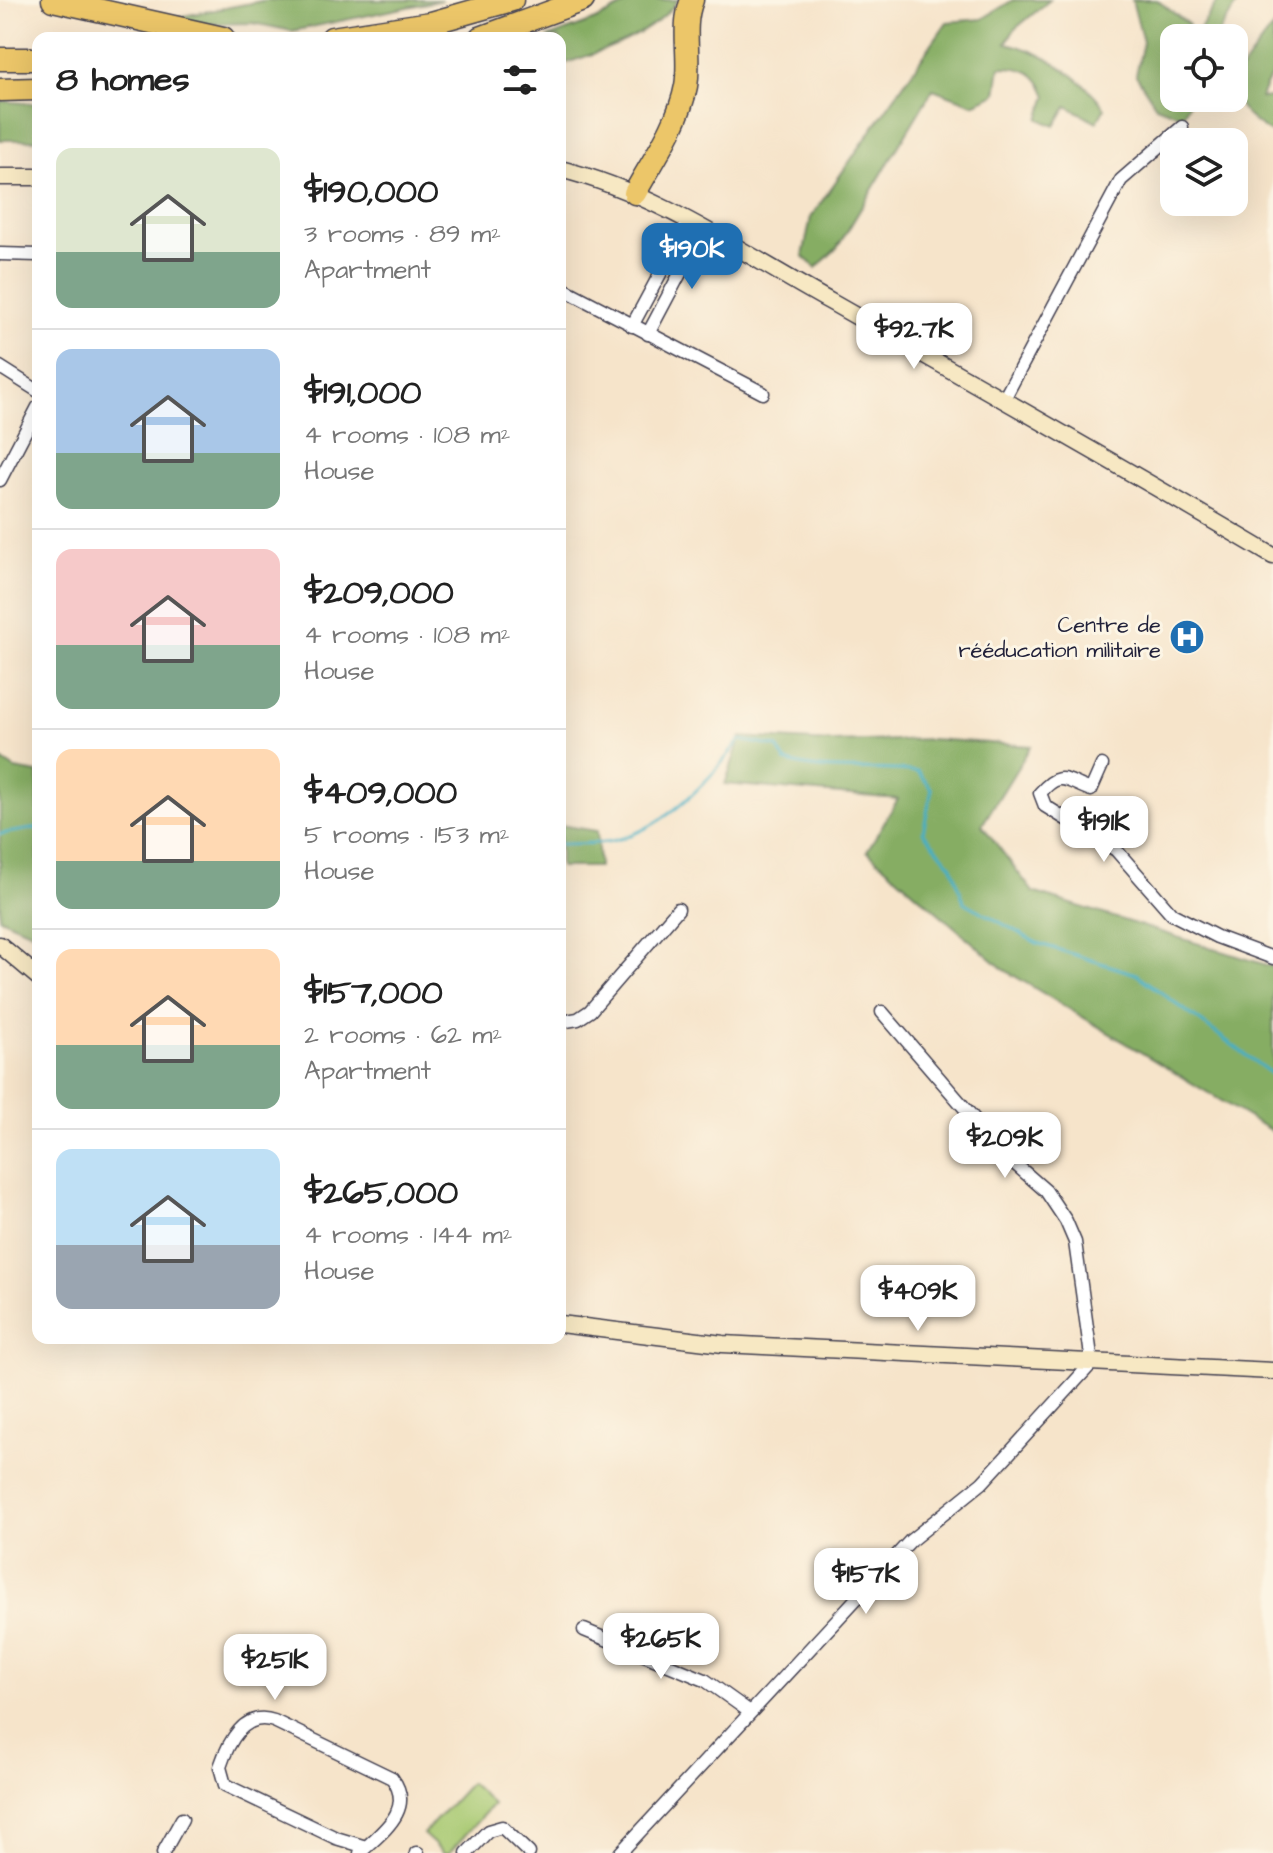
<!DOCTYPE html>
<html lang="en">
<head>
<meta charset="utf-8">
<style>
  :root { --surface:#fff; --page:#f2f2f2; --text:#222; --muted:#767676; --line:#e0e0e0; --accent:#1f6fb2 }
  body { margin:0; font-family:"Architects Daughter",sans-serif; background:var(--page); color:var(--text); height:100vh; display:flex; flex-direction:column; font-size:30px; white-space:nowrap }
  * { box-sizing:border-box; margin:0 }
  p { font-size:26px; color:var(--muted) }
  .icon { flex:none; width:44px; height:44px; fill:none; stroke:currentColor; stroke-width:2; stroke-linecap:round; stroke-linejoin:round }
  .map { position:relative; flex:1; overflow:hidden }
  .sheet { position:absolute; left:32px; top:32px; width:534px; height:1312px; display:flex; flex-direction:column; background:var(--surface); border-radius:16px; box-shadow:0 8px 32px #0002 }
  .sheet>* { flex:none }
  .tools { position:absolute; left:1160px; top:24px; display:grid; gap:16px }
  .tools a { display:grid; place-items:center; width:88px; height:88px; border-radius:16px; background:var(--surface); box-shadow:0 8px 32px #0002; font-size:40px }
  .price { position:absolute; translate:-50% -68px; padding:0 18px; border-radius:16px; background:#fff; color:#222; font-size:26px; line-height:52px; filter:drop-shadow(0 2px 4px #0008) }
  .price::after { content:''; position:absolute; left:50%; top:48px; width:24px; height:18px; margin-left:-12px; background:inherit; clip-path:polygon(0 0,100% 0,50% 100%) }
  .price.active { background:var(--accent); color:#fff }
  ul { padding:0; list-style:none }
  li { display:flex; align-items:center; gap:24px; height:200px; padding:0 24px }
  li+li { border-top:2px solid var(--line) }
  li span { display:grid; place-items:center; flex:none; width:224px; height:160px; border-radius:16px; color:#555 }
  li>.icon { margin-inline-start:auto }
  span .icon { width:96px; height:96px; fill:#fffc; stroke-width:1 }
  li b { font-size:34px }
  h2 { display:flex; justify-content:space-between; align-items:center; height:96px; padding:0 24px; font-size:34px }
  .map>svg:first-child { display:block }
</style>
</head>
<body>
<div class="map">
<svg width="1273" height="1853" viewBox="0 0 1273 1853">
  <rect width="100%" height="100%" fill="#fcf5e5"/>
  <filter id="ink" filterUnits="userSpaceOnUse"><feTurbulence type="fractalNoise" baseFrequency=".0125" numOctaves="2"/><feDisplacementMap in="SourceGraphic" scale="16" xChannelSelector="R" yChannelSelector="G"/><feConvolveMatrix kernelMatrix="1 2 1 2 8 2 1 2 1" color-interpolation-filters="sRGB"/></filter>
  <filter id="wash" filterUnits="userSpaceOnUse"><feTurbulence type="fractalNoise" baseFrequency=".006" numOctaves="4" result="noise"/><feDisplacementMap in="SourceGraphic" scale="32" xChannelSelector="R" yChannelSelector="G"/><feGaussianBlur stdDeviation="1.8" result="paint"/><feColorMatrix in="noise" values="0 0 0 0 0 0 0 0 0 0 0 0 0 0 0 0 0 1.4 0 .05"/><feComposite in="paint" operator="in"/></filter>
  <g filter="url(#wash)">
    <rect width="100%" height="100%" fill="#f6e4ca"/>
    <!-- green -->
    <path fill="#a8c972" stroke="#657656" stroke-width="2" d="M470,1783l23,21 -44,49h-5l-21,-19z"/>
    <!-- forest -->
    <g fill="#86ad64" stroke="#546850" stroke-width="2">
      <path d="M267,0h175l-150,31 -39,-8 -44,1 -37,-6z"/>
      <path d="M635,0h43c-25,36 -78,52 -118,65v-27h-13l49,-18z"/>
      <path d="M1013,0h37l-35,29 -9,14c36,7 77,35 99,65l-8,14 -30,-16 -12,20 -16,-7 8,-23c-9,-24 -22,-29 -47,-29l-4,27 -23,10 -40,-15 -96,159 -21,20 -13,-12 8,-39 136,-195 35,-3z"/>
      <path d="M1132,0h25l32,25 -2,13h-13v60h18l-10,18 -26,-10 -20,-31 7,-33z"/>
      <path d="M1218,0h21l-23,38h-22z"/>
      <path d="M1273,27v45l-13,26 13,-1v37c-64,-37 -35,-61 0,-107z"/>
      <path d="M0,101l38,3v36h-38z"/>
      <path d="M741,737l91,5 100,-3 99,7 -49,79 51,67 240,75v165l-270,-163 -136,-118 31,-52 -173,-15z"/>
      <path d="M0,759l15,10 23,4v162l-38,-17z"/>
      <path d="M560,825l37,6 2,36h-39z"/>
    </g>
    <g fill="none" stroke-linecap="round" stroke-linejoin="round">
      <!-- stream -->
      <g stroke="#45afc4" stroke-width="3">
        <path d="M0,834l38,-6"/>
        <path d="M560,844c18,-1 39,1 56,-4 52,-14 93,-59 124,-100l37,7 8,14c43,14 88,4 133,11l14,17 -9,43 29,34 12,36 73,41 99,31 137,101"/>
      </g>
    </g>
  </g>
  <g filter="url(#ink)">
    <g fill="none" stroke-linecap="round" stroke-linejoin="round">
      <defs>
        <g id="minor">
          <path d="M0,254l38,1"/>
          <path d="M560,287l203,106"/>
          <path d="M632,326l56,-104"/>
          <path d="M648,334l55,-104"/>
          <path d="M0,367l38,24"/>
          <path d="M1005,397l116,-217 61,-53"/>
          <path d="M0,480l38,-73"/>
          <path d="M1102,765l-11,25c-26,-9 -30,-21 -51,3l5,13 71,44 56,64 45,23 56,21"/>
          <path d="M560,1022l18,-3 12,-8 88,-102"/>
          <path d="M584,1630l121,50 45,32"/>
          <path d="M163,1853l19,-34"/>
          <path d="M360,1853c21,-21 56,-43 32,-75l-118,-57c-30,-11 -46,22 -54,46l5,18 111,53 30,9"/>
          <path d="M416,1853h2"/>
          <path d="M467,1853l21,-22 14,-4 27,26"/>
          <path d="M620,1853l290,-312 72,-58 110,-120 -17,-121 -9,-21 -20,-30 -40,-35 -124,-144"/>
        </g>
        <g id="secondary">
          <path d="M560,169c98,24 184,85 271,133 148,84 296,167 442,254"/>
          <path d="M0,177h38"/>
          <path d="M0,945l38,32"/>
          <path d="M560,1324l163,20 550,27"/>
        </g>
        <g id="motorway">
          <path d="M53,0l170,38"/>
          <path d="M332,38l99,-15 81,-23"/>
          <path d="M480,38l103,-38"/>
          <path d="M0,59h38"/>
          <path d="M0,90l38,-1"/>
          <path d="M635,193c18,-33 44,-69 51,-107 5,-28 -5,-59 6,-86"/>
        </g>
      </defs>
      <!-- minor casing -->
      <use href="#minor" stroke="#423f50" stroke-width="15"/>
      <!-- secondary casing -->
      <use href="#secondary" stroke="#423f50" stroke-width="19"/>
      <!-- motorway casing -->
      <use href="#motorway" stroke="#423f50" stroke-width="25"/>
      <!-- minor -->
      <use href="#minor" stroke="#fff" stroke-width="12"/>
      <!-- secondary -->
      <use href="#secondary" stroke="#f7e8c3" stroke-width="16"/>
      <!-- motorway -->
      <use href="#motorway" stroke="#ecc669" stroke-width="22"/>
    </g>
  </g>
  <!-- icons -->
  <defs>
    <symbol id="hospital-disc" viewBox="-11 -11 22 22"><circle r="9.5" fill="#1f6fb2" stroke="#fcf5e5"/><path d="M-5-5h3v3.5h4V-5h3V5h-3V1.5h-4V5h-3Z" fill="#fff"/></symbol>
  </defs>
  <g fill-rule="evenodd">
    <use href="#hospital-disc" x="1167" y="617" width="40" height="40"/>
  </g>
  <g text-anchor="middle" stroke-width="6" stroke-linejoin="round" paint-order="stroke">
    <!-- poi labels -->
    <g font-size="22" fill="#22223b" stroke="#fcf5e5" text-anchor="end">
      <text x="1161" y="632">Centre de<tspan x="1161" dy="25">rééducation militaire</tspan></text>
    </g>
  </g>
</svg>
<div class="tools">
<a><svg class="icon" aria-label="locate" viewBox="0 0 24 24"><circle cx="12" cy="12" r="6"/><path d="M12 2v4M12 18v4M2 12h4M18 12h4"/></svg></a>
<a><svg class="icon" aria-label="layers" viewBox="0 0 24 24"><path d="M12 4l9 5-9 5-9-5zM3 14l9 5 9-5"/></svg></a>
</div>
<b class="price active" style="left:692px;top:291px">$190K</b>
<b class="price" style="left:914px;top:371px">$92.7K</b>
<b class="price" style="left:1104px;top:864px">$191K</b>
<b class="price" style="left:1005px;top:1180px">$209K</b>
<b class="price" style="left:918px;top:1333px">$409K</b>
<b class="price" style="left:866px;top:1616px">$157K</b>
<b class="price" style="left:661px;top:1681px">$265K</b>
<b class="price" style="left:275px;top:1702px">$251K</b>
<section class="sheet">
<h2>8 homes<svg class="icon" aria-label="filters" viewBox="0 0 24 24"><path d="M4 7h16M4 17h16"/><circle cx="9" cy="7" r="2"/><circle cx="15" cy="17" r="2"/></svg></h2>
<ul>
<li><span style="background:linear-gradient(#dfe7d0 65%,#7fa58c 0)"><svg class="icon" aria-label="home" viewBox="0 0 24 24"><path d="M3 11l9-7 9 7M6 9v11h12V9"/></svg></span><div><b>$190,000</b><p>3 rooms · 89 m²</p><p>Apartment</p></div></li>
<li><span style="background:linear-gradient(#a9c7e8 65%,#7fa58c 0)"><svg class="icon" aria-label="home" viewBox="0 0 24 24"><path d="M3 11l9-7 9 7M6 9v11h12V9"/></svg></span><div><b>$191,000</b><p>4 rooms · 108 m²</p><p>House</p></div></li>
<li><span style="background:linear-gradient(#f6c9c9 60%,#7fa58c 0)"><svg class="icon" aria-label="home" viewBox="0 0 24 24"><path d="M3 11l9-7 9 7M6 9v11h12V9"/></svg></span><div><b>$209,000</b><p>4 rooms · 108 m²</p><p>House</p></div></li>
<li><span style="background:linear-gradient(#ffd9b3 70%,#7fa58c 0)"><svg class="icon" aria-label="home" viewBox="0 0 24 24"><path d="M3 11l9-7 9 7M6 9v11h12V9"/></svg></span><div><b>$409,000</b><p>5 rooms · 153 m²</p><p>House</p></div></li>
<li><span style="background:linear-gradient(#ffd9b3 60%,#7fa58c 0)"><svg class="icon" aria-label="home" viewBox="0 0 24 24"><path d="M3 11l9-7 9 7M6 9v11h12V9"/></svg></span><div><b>$157,000</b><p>2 rooms · 62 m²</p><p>Apartment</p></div></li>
<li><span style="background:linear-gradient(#bfe0f5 60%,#9aa5b1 0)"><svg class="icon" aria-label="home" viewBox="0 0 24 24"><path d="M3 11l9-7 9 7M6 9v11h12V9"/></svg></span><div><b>$265,000</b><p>4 rooms · 144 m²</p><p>House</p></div></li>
</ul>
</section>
</div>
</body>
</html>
